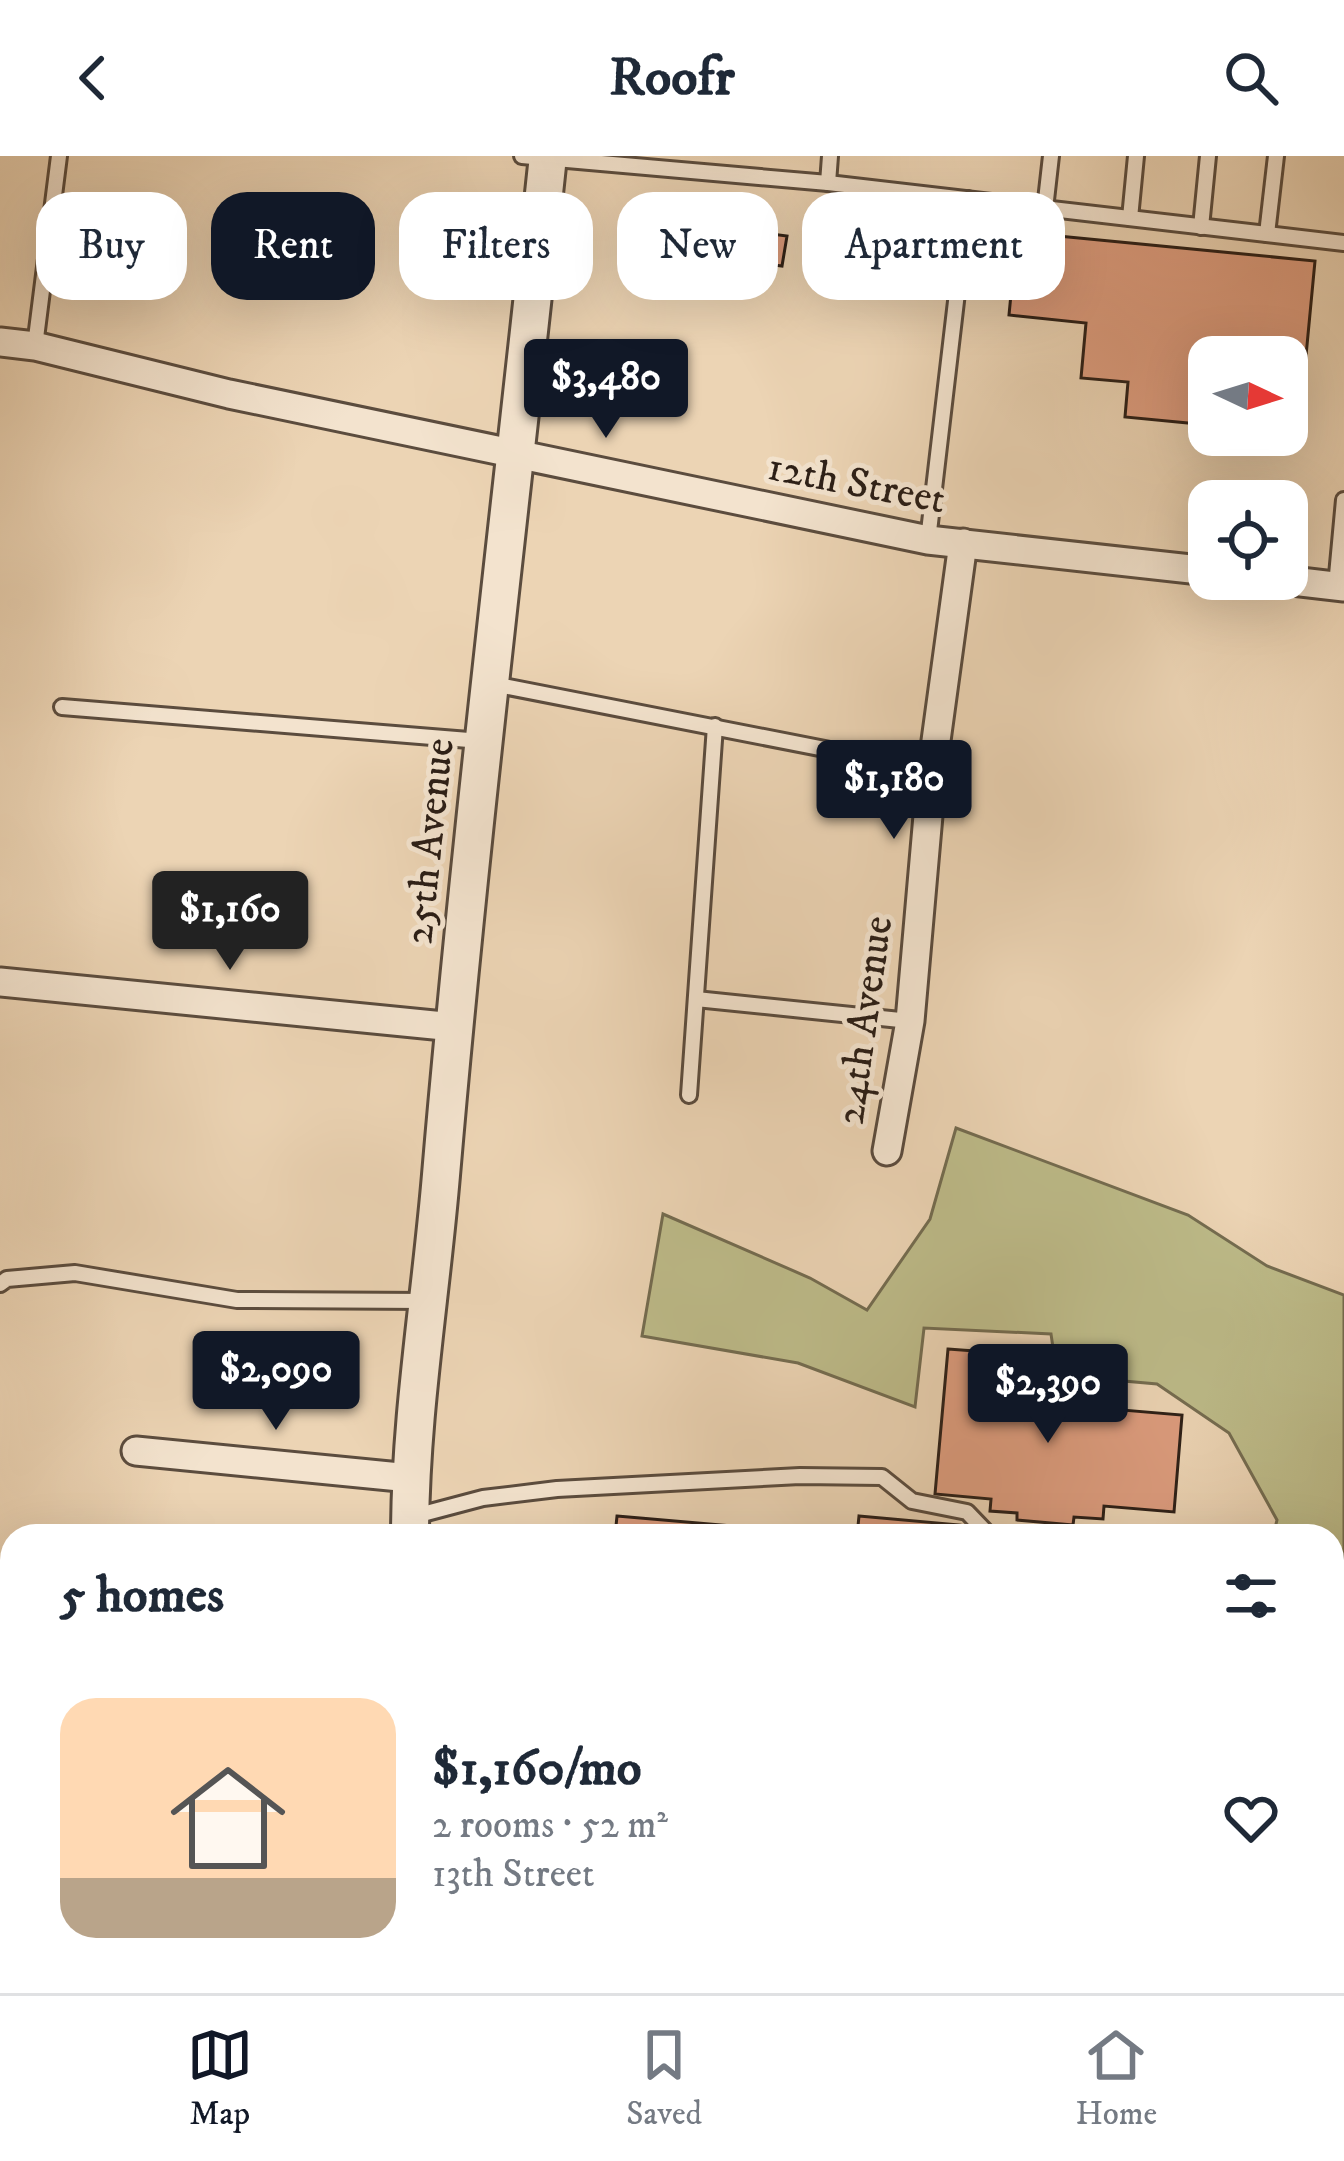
<!DOCTYPE html>
<html lang="en">
<head>
<meta charset="utf-8">
<style>
  :root { --surface:#fff; --page:#f6f6f7; --text:#1f2937; --muted:#747a83; --line:#e0e1e3; --accent:#111827 }
  body { margin:0; font-family:"IM FELL DW Pica",serif; background:var(--page); color:var(--text); height:100vh; display:flex; flex-direction:column; font-size:45px; white-space:nowrap }
  * { box-sizing:border-box; margin:0 }
  p { font-size:39px; color:var(--muted) }
  .icon { flex:none; width:66px; height:66px; fill:none; stroke:currentColor; stroke-width:2; stroke-linecap:round; stroke-linejoin:round }
  .map { position:relative; flex:1; overflow:hidden }
  .panel { position:absolute; left:0px; top:1368px; width:1344px; height:471px; display:flex; flex-direction:column; background:var(--surface); border-radius:36px 36px 0 0; box-shadow:0 12px 48px #0002 }
  .panel>* { flex:none }
  .hud { position:absolute; left:36px; top:36px; width:1272px; height:108px; display:flex; gap:24px }
  .needle { width:78px; rotate:94deg }
  .controls { position:absolute; left:1188px; top:180px; display:grid; gap:24px }
  .controls a { display:grid; place-items:center; width:120px; height:120px; border-radius:24px; background:var(--surface); box-shadow:0 12px 48px #0002; font-size:60px }
  .price { position:absolute; translate:-50% -102px; padding:0 27px; border-radius:12px; background:var(--accent); color:#fff; font-size:39px; line-height:78px; filter:drop-shadow(0 3px 6px #0008) }
  .price::after { content:''; position:absolute; left:50%; top:72px; width:36px; height:27px; margin-left:-18px; background:inherit; clip-path:polygon(0 0,100% 0,50% 100%) }
  .price.on { background:#222; color:#fff }
  ul { padding:0; list-style:none }
  li { display:flex; align-items:center; gap:36px; height:300px; padding:0 60px }
  li+li { border-top:3px solid var(--line) }
  li span { display:grid; place-items:center; flex:none; width:336px; height:240px; border-radius:36px; color:#555 }
  li>.icon { margin-inline-start:auto }
  span .icon { width:144px; height:144px; fill:#fffc; stroke-width:1 }
  li b { font-size:51px }
  h2 { display:flex; justify-content:space-between; align-items:center; height:144px; padding:0 60px; font-size:51px }
  .chip { padding:0 42px; border-radius:36px; background:var(--surface); box-shadow:0 12px 48px #0002; font-size:42px; line-height:108px }
  .chip.on { background:var(--accent); color:#fff }
  header { display:flex; justify-content:space-between; align-items:center; height:156px; padding:0 60px; background:var(--surface); font-size:54px; font-weight:800 }
  .tabs { display:flex; justify-content:space-around; align-items:center; height:168px; border-top:3px solid var(--line); background:var(--surface); font-size:33px; color:var(--muted) }
  .tabs a { display:grid; justify-items:center; gap:6px }
  .tabs .on { color:var(--accent) }
  .map>svg:first-child { display:block }
</style>
</head>
<body>
<header><svg class="icon" aria-label="back" viewBox="0 0 24 24"><path d="M15 5l-7 7 7 7"/></svg>Roofr<svg class="icon" aria-label="search" viewBox="0 0 24 24"><circle cx="10" cy="10" r="6"/><path d="M15 15l6 6"/></svg></header>
<div class="map">
<svg width="1344" height="1837" viewBox="0 0 1344 1837">
  <rect width="100%" height="100%" fill="#ecd4b4"/>
  <filter id="stains"><feTurbulence type="fractalNoise" baseFrequency=".00167" numOctaves="4"/><feColorMatrix values="0 0 0 0 .2 0 0 0 0 .09 0 0 0 0 .02 0 0 0 .5 -.17"/></filter>
  <radialGradient id="worn" r=".72"><stop offset=".6" stop-color="#630" stop-opacity="0"/><stop offset="1" stop-color="#630" stop-opacity=".3"/></radialGradient>
  <!-- green -->
  <path fill="#bdbb89" stroke="#746c50" stroke-width="3" d="M956,972l232,87 79,51 77,29v347l-12,30v-136h-59l4,-16 -48,-87 -72,-49 -100,-9 -6,-41 -127,-6 -9,79 -117,-44 -156,-27 21,-122 147,64 57,32 63,-91z"/>
  <!-- building -->
  <g fill="#dd9c7e" stroke="#2b1e16" stroke-width="3">
    <path d="M720,71l67,9 -5,30 -66,-8z"/>
    <path d="M1017,76l298,29 -13,137 -15,-1v-40h-78v68l-84,-8 3,-35 -47,-4 5,-55 -77,-8z"/>
    <path d="M948,1193l95,7 -4,47 143,12 -8,97 -70,-6 -1,13 -29,-2 -1,8 -56,-5v-7l-27,-2 1,-12 -56,-5z"/>
    <path d="M617,1360l231,20h-233z"/>
    <path d="M859,1360l101,9 -1,11h-102z"/>
    <path d="M1332,1690h3l-1,19 10,1 -2,117 -10,-1z"/>
    <path d="M607,1827h25l103,10h-128z"/>
    <path d="M823,1827h282l62,5 1,-5h101v10h-288l-72,-6v6h-87z"/>
  </g>
  <g fill="none" stroke-linecap="round" stroke-linejoin="round">
    <defs>
      <g id="service">
        <path d="M522,0l306,27 516,60"/>
        <path d="M828,27l2,-27"/>
        <path d="M1045,53l6,-53"/>
        <path d="M1130,62l6,-62"/>
        <path d="M1201,71l7,-71"/>
        <path d="M1267,78l9,-78"/>
        <path d="M35,190l24,-190"/>
        <path d="M928,384l40,-341"/>
        <path d="M1336,430l8,-86"/>
        <path d="M493,528l439,86"/>
        <path d="M62,551l419,34"/>
        <path d="M696,843l214,22"/>
        <path d="M689,939l26,-369"/>
        <path d="M0,1128l7,-5 68,-6 162,27 191,1"/>
        <path d="M415,1360l68,-18 74,-9 243,-13 82,1 30,24 55,11 23,24"/>
      </g>
      <g id="minor">
        <path d="M0,186l35,4 194,48 699,146 281,31"/>
        <path d="M1275,423l69,8"/>
        <path d="M0,826l454,45"/>
        <path d="M887,995l23,-130 22,-251 31,-227"/>
        <path d="M136,1295l274,27"/>
      </g>
      <g id="tertiary">
        <path d="M410,1380c0,-120 21,-241 31,-361 29,-340 71,-679 107,-1019"/>
        <path d="M366,1837l1,-10"/>
      </g>
    </defs>
    <!-- service casing -->
    <use href="#service" stroke="#5b4c3e" stroke-width="20"/>
    <!-- minor casing -->
    <use href="#minor" stroke="#5b4c3e" stroke-width="33"/>
    <!-- tertiary casing -->
    <use href="#tertiary" stroke="#5b4c3e" stroke-width="42"/>
    <!-- path -->
    <g stroke="#2b1e16" stroke-width="6" stroke-dasharray="9 6" stroke-linecap="butt">
      <path d="M1332,1652l12,1"/>
      <path d="M567,1837l1,-10"/>
    </g>
    <!-- service -->
    <use href="#service" stroke="#f3e3ce" stroke-width="14"/>
    <!-- minor -->
    <use href="#minor" stroke="#f3e3ce" stroke-width="27"/>
    <!-- tertiary -->
    <use href="#tertiary" stroke="#f3e3ce" stroke-width="36"/>
  </g>
  <g text-anchor="middle" stroke-width="10" stroke-linejoin="round" paint-order="stroke">
    <!-- street labels -->
    <g font-size="42" fill="#2b1e16" stroke="#f3e3ce">
      <text transform="translate(857 325) rotate(11)" y="15">12th Street</text>
      <text transform="translate(427 685) rotate(-84)" y="15">25th Avenue</text>
      <text transform="translate(862 864) rotate(-82)" y="15">24th Avenue</text>
    </g>
  </g>
  <rect width="100%" height="100%" filter="url(#stains)"/>
  <rect width="100%" height="100%" fill="url(#worn)"/>
</svg>
<div class="controls">
<a><svg class="needle" viewBox="-14 -14 28 28"><path d="M0-13l5 13h-10z" fill="#e53935"/><path d="M0 13l5-13h-10z" fill="#747a83"/></svg></a>
<a><svg class="icon" aria-label="locate" viewBox="0 0 24 24"><circle cx="12" cy="12" r="6"/><path d="M12 2v4M12 18v4M2 12h4M18 12h4"/></svg></a>
</div>
<b class="price" style="left:606px;top:285px">$3,480</b>
<b class="price" style="left:894px;top:686px">$1,180</b>
<b class="price on" style="left:230px;top:817px">$1,160</b>
<b class="price" style="left:276px;top:1277px">$2,090</b>
<b class="price" style="left:1048px;top:1290px">$2,390</b>
<div class="hud">
<a class="chip">Buy</a>
<a class="chip on">Rent</a>
<a class="chip">Filters</a>
<a class="chip">New</a>
<a class="chip">Apartment</a>
</div>
<section class="panel">
<h2>5 homes<svg class="icon" aria-label="filters" viewBox="0 0 24 24"><path d="M4 7h16M4 17h16"/><circle cx="9" cy="7" r="2"/><circle cx="15" cy="17" r="2"/></svg></h2>
<ul>
<li><span style="background:linear-gradient(#ffd9b3 75%,#b9a48a 0)"><svg class="icon" aria-label="home" viewBox="0 0 24 24"><path d="M3 11l9-7 9 7M6 9v11h12V9"/></svg></span><div><b>$1,160/mo</b><p>2 rooms · 52 m²</p><p>13th Street</p></div><svg class="icon" aria-label="heart" viewBox="0 0 24 24"><path d="M12 20l-8-8c-3-5 5-10 8-4 3-6 11-1 8 4z"/></svg></li>
</ul>
</section>
</div>
<nav class="tabs">
<a class="on"><svg class="icon" aria-label="map" viewBox="0 0 24 24"><path d="M3 6l6-2 6 2 6-2v14l-6 2-6-2-6 2zM9 4v14M15 6v14"/></svg>Map</a>
<a><svg class="icon" aria-label="saved" viewBox="0 0 24 24"><path d="M7 4h10v16l-5-4-5 4z"/></svg>Saved</a>
<a><svg class="icon" aria-label="home" viewBox="0 0 24 24"><path d="M3 11l9-7 9 7M6 9v11h12V9"/></svg>Home</a>
</nav>
</body>
</html>
